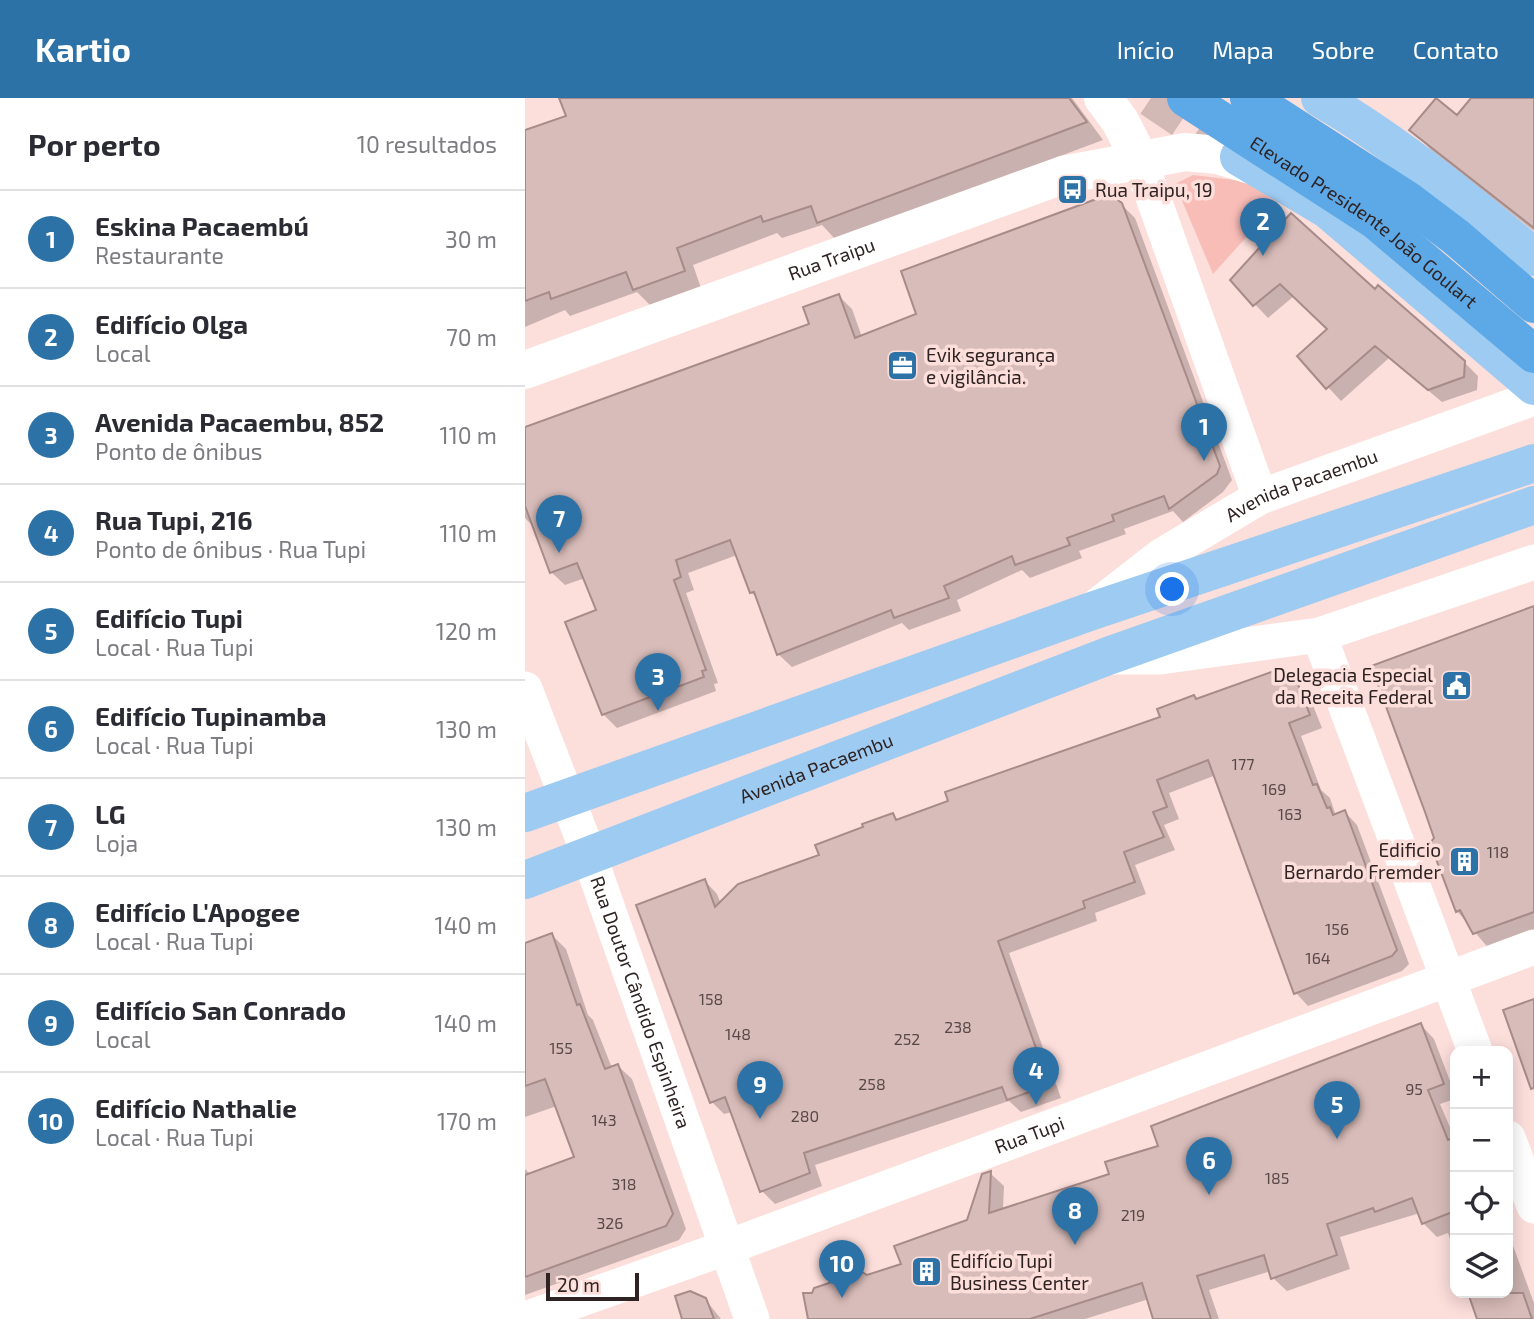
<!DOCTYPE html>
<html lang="pt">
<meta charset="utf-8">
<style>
:root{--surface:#fff;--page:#f2f2f3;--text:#2b2b33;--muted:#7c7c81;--line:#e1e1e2;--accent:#2d72a7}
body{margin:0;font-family:"Exo 2",sans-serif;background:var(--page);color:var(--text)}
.controls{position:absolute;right:21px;bottom:21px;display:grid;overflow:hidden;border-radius:14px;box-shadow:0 4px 18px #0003}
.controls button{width:63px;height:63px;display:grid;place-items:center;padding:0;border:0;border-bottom:2px solid var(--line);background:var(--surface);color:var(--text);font:35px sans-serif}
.scale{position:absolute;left:21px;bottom:18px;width:93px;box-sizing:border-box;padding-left:7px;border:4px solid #2e2322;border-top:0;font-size:19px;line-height:24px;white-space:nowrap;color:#2e2322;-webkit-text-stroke:5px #fcdedb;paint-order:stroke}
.you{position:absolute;left:648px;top:492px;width:24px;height:24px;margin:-18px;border:5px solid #fff;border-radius:50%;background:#1a73e8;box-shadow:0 0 0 10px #1a73e833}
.badge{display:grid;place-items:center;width:46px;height:46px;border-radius:50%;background:var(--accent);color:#fff;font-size:23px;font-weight:700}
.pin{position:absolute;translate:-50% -58px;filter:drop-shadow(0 2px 4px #0008)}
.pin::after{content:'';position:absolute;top:37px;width:24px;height:21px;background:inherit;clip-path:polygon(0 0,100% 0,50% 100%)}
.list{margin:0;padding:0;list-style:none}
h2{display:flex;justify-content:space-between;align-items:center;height:91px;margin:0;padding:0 28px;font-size:30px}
h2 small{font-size:23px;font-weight:400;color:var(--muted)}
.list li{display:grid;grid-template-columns:46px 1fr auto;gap:21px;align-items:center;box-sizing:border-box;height:98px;padding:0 28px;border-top:2px solid var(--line)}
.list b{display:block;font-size:26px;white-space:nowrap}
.list p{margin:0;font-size:23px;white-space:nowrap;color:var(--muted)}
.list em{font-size:23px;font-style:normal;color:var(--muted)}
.icon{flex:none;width:38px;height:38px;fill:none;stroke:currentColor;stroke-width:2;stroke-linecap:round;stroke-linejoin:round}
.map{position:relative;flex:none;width:1009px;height:1221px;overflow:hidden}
header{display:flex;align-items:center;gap:42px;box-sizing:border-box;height:98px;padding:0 35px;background:var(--accent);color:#fff}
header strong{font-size:33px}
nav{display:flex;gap:38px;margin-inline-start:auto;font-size:24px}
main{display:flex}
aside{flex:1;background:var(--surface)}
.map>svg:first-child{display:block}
.green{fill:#f9bdb8}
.shadow{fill:#0003}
.building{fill:#d8bcb9;stroke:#a68b89;stroke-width:2}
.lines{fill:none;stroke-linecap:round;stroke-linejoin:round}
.primary-tunnel{stroke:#d3b9b6;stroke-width:38;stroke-dasharray:38 19;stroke-linecap:butt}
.street{stroke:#fff;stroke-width:35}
.secondary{stroke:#fff;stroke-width:38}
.primary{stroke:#9ecbf1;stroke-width:38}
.highway{stroke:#5da9e7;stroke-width:38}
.labels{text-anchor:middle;stroke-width:7;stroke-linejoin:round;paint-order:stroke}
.number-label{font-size:16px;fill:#584948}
.poi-label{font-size:19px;fill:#2e2322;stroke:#fcdedb;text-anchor:start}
.street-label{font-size:19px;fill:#2e2322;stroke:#fcdedb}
</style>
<header>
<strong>Kartio</strong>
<nav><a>Início</a><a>Mapa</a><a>Sobre</a><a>Contato</a></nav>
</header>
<main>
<aside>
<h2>Por perto<small>10 resultados</small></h2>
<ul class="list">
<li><span class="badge">1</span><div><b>Eskina Pacaembú</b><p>Restaurante</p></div><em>30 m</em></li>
<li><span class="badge">2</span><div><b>Edifício Olga</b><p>Local</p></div><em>70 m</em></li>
<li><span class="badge">3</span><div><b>Avenida Pacaembu, 852</b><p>Ponto de ônibus</p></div><em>110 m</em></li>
<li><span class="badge">4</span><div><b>Rua Tupi, 216</b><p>Ponto de ônibus · Rua Tupi</p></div><em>110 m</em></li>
<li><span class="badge">5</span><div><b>Edifício Tupi</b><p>Local · Rua Tupi</p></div><em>120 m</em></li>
<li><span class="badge">6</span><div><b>Edifício Tupinamba</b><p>Local · Rua Tupi</p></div><em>130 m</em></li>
<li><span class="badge">7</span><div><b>LG</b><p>Loja</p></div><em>130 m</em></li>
<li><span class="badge">8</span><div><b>Edifício L'Apogee</b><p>Local · Rua Tupi</p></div><em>140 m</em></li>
<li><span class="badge">9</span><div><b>Edifício San Conrado</b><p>Local</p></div><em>140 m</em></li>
<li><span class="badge">10</span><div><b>Edifício Nathalie</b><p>Local · Rua Tupi</p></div><em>170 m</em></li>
</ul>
</aside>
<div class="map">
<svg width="1009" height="1221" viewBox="0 0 1009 1221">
<rect width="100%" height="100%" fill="#fcdedb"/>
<path class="green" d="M668,77L718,83L755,102L688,176L650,86Z"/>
<path class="shadow" d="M52,0H547L578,42L311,142L297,127L257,140L252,135L168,167L176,190L127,209L112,194L45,218L40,212L0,229V33L43,19Z
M949,0H1009V133L906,52L887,32L932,19Z
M596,106L610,120L707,382L698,394L658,424L648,413L599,431L601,436L554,453L557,460L505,480L497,472L432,502L436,513L384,532L377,525L267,569L253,556L234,502L226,494L212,457L163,475L169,492L161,495L193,585L189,586L191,593L92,630L78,616L74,513L60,480L40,487L26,474L10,430L0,420V332L287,227L314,198L327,211L337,239L394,217Z
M707,182L850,193L939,264L953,278L952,292L917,304L864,260L816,303L774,258L805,232L769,198L743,220Z
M1009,510V835L965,852L932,813Z
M772,587L785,600L797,630L776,638L796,692L805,700L811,718L820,714L832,727L884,866L877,873L783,908L771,895L691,677L644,695L654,721L639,727L650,752L610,767L621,796L570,815L572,823L484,855L536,1000L496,1014L484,1003L290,1067L297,1088L250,1106L237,1093L207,1014L199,1016L187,1004L180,783L192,796L196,806L296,758L292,748L367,717L374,723L637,620L669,599L673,603Z
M27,837L41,851L63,917L68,922L87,970L93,968L107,981L161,1131L154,1142L0,1197V1071L6,1077L51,1060L32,1008L0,1019V846Z
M896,927L909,941L930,996V1001L915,1006L930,1041V1155L923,1135L912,1139L898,1125L895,1115L815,1139L825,1171L762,1193L748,1180L746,1173L684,1192L694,1221H630L624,1201L560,1221H285L280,1197L378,1167L443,1123L465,1075L479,1088L478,1112L586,1077L635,1049Z
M983,1134L1009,1205V1221H954L945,1195H983Z
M180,1201L196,1221H159Z"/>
<path class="building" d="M34,0H544L562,24L292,125L286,108L238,124L236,118L152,150L160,173L108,192L101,174L26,201L24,194L0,203V32L41,18Z
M911,0L932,17L946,0H1009V130L884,32Z
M585,96L597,105L695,368L692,376L644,411L639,398L587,417L589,423L542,440L545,447L490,467L487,458L419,488L424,500L369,520L366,512L252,557L229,494L225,495L205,442L151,462L156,479L149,482L181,572L177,573L179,579L77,617L40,524L71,512L52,465L25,475L0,408V329L284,226L278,209L314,196L330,240L391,216L376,173Z
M766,115L850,191L853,187L940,263L939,279L903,292L850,248L801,291L772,258L802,231L755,186L728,208L705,182Z
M1009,508V814L948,836L935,812L931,814L905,745L909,740L900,714L846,568Z
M752,572L773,586L785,617L764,625L788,687L792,686L802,710L805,709L808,717L820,712L872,852L867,858L769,896L683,662L632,682L642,709L628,714L639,739L599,754L610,784L558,803L560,810L473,843L524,987L482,1002L477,989L279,1055L285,1075L235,1094L200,999L185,1005L111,807L180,781L190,809L213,786L294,757L290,747L338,729L337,726L368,715L371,722L423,703L420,694L635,619L632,611L669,597L671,601Z
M27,835L52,907L55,906L80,971L93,966L148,1116L141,1128L0,1179V1077L49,1059L20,981L0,988V845Z
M1009,901V990L1006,991L978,912Z
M896,925L919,986L903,992L923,1042L930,1039V1113L897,1126L887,1100L850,1114L848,1110L802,1126L812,1157L746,1181L739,1157L672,1178L686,1221H628L617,1185L505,1221H283L278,1195H287L289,1190L304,1185L319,1171H332L342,1177L376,1166L369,1148L442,1122L457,1076L466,1073L464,1115L584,1076L580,1064L633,1048L626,1028Z
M165,1193L181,1200L189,1221H157L150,1198Z
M943,1195H998L1007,1221H952Z"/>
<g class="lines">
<path class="primary-tunnel" d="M626,0L714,59"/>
<g class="street">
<path d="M614,60L735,399"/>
<path id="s1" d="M573,507L636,458L735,399L1009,300"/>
<path d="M794,537L950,953"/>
<path d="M590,559H635L794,537L1009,464"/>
<path id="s2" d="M0,591L64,757L227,1221"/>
<path d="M983,1040L1009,1108"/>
<path id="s3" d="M0,1221L203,1149L1009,849"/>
</g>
<g class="secondary">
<path d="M578,0L595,23L614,60"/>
<path id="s4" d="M0,272L538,77L660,54L693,57L729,68"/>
</g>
<g class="primary">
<path d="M795,0C873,46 940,101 1009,159"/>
<path d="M714,59L803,112L1009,288"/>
<path d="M0,715L564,514L1009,365"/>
<path id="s5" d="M0,782L583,558L1009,407"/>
</g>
<g class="highway">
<path id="s6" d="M661,0L850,122L1009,256"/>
<path d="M724,0L882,102L931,139L1009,206"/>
</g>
</g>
<defs>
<symbol id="bus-square" viewBox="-11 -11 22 22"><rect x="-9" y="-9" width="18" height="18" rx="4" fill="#2d72a7" stroke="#fcdedb"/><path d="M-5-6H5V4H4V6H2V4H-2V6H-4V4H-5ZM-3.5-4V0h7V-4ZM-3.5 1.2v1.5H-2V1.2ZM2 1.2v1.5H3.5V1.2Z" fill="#fff"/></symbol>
<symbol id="office-square" viewBox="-11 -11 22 22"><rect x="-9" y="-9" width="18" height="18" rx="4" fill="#2d72a7" stroke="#fcdedb"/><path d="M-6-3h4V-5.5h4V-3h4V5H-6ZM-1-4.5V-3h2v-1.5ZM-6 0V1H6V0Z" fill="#fff"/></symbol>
<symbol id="civic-square" viewBox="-11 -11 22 22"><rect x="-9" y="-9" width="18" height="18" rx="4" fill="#2d72a7" stroke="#fcdedb"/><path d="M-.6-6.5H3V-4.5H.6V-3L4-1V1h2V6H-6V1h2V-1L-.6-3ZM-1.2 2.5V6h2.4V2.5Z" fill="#fff"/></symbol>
<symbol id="building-square" viewBox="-11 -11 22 22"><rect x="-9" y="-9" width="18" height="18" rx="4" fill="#2d72a7" stroke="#fcdedb"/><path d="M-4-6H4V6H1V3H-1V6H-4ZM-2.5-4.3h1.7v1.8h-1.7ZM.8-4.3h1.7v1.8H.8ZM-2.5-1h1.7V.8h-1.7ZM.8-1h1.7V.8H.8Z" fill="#fff"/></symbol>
</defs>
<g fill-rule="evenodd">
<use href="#bus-square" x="530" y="74" width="35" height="35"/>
<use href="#office-square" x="360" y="250" width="35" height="35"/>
<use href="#civic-square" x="914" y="570" width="35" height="35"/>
<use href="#building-square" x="922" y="746" width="35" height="35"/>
<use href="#building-square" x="384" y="1156" width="35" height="35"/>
</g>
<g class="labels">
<g class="number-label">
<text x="718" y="672">177</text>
<text x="749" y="697">169</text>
<text x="765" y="722">163</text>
<text x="973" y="760">118</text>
<text x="812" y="837">156</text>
<text x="793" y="866">164</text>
<text x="186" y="907">158</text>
<text x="433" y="935">238</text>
<text x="213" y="942">148</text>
<text x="382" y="947">252</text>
<text x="36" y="956">155</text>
<text x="347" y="992">258</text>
<text x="889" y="997">95</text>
<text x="280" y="1024">280</text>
<text x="79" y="1028">143</text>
<text x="752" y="1086">185</text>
<text x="99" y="1092">318</text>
<text x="608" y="1123">219</text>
<text x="85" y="1131">326</text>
</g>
<g class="poi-label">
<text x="570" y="99">Rua Traipu, 19</text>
<text x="401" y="264">Evik segurança<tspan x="401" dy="22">e vigilância.</tspan></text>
<text x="908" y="584" text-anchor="end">Delegacia Especial<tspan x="908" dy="22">da Receita Federal</tspan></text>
<text x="916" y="759" text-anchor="end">Edificio<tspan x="916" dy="22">Bernardo Fremder</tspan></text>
<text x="425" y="1170">Edifício Tupi<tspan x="425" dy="22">Business Center</tspan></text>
</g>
<g class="street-label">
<text dy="7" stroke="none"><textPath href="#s6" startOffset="217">Elevado Presidente João Goulart</textPath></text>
<text dy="7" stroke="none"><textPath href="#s4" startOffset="326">Rua Traipu</textPath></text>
<text dy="7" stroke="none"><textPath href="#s1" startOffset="238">Avenida Pacaembu</textPath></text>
<text dy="7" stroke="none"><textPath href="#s5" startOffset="312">Avenida Pacaembu</textPath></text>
<text dy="7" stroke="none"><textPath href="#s2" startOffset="334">Rua Doutor Cândido Espinheira</textPath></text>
<text dy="7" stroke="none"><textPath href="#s3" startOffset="537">Rua Tupi</textPath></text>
</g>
</g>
</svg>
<div class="controls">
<button>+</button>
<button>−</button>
<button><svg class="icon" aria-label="locate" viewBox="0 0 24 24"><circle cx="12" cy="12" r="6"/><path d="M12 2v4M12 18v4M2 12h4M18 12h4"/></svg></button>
<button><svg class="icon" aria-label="layers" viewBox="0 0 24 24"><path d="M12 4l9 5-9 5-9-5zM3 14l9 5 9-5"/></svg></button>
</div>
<div class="scale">20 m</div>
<div class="you"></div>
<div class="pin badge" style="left:679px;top:363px">1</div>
<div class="pin badge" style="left:738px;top:158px">2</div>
<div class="pin badge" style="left:133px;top:613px">3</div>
<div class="pin badge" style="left:511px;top:1007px">4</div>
<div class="pin badge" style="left:812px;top:1041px">5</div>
<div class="pin badge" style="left:684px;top:1097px">6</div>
<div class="pin badge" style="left:34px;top:455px">7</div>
<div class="pin badge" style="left:550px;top:1147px">8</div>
<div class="pin badge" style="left:235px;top:1021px">9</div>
<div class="pin badge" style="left:317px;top:1200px">10</div>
</div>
</main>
